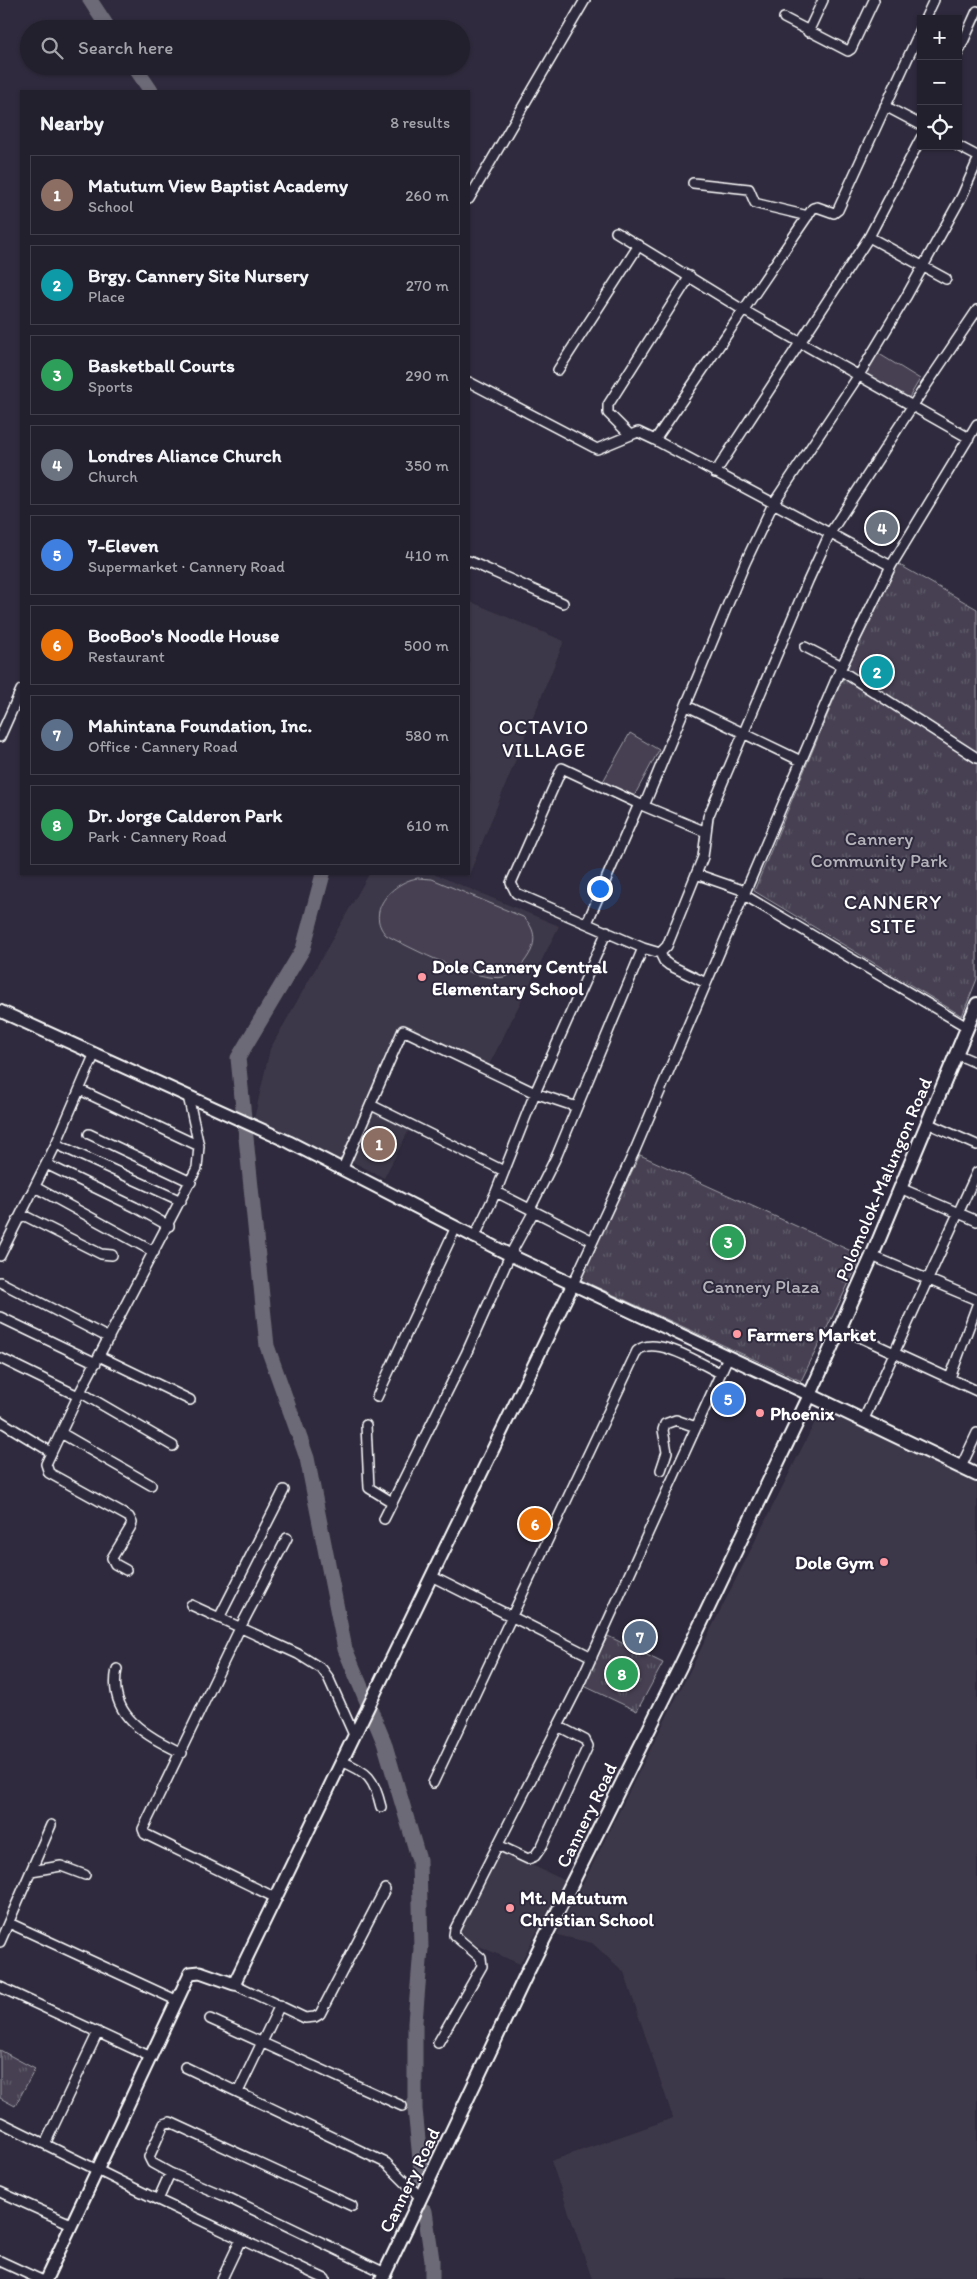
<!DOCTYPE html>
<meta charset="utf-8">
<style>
:root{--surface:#23202e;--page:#2b2836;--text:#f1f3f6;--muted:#a3a3aa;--line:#403e4a;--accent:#ff9aa2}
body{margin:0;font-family:Itim,sans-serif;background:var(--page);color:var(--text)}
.controls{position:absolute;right:15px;top:15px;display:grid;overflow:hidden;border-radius:0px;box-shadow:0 1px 4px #0004}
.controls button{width:45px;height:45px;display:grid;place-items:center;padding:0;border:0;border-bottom:1px solid var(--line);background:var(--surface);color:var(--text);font:25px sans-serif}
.you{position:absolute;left:599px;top:888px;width:18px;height:18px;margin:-12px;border:4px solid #fff;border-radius:50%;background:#1a73e8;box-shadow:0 0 0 8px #1a73e833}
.badge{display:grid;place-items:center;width:32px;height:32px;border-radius:50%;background:var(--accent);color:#fff;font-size:16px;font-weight:700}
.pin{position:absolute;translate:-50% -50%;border:2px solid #fff;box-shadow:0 1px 5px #0006}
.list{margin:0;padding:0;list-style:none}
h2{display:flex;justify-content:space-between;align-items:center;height:65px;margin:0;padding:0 20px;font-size:21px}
h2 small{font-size:16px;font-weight:400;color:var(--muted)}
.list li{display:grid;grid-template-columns:32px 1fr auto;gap:15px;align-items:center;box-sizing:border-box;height:80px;margin:0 10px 10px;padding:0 10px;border:1px solid var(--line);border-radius:0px}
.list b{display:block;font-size:19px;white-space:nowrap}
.list p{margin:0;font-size:16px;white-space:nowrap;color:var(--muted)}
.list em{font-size:16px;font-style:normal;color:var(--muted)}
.icon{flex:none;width:28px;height:28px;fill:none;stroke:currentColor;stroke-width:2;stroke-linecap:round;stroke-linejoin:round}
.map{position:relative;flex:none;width:977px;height:2279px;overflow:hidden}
.search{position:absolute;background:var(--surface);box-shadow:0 1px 4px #0004;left:20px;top:20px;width:450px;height:55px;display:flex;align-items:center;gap:12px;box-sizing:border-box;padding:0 18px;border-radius:28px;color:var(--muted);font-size:19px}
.panel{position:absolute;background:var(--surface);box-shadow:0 1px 4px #0004;left:20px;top:90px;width:450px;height:785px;border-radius:0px}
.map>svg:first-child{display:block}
.built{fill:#3c3749}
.grass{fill:#464152;stroke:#a2a0a8}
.park{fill:url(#park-tufts);stroke:#a2a0a8}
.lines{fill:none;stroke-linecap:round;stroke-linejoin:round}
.river{stroke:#6d6a77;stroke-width:15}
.minor-casing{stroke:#fff;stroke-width:12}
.tertiary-casing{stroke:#fff;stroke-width:15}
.secondary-casing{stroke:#fff;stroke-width:16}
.minor{stroke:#2f2a3d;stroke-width:9}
.tertiary{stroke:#2f2a3d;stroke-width:11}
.secondary{stroke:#2f2a3d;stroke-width:12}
.poi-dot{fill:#ff9aa2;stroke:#2f2a3d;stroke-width:2}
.labels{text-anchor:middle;stroke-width:4;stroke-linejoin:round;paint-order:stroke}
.park-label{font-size:19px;fill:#b5b3ba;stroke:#2f2a3d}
.poi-label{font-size:19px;font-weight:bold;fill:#fff;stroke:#2f2a3d;text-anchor:start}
.street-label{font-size:19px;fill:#fff;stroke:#2f2a3d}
.neighbourhood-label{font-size:20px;letter-spacing:1px;fill:#fff;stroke:#2f2a3d}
.quarter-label{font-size:21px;letter-spacing:1px;fill:#fff;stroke:#2f2a3d}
</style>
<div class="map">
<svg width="977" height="2279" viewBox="0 0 977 2279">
<defs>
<pattern id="park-tufts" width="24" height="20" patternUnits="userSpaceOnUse" patternTransform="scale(1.25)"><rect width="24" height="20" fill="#464152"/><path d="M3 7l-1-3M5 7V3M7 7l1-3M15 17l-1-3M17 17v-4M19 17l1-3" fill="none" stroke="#625e6c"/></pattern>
</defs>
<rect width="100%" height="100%" fill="#2f2a3d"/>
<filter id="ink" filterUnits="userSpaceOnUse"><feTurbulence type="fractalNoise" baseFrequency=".02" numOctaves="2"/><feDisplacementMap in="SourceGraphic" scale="10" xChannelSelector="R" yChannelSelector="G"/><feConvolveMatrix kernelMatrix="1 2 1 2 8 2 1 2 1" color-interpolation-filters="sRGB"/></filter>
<g filter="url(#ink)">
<path class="built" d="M469,601L564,641L469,875L464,874H469Z
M369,874H434L559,926L484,1075L403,1029L340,1162L254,1119L270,1049Z
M372,1109L410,1128L384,1178L349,1160Z
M822,1408L977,1482V2279H592L551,2161L673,2118L624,1972L592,1943L557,1935Z
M499,1850L564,1880L520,1964L456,1936Z"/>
<path class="grass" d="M876,352L920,379L907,401L862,373Z
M630,733L659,750L632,800L601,785Z
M418,878L432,879L523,917C533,926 537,937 531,951C526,961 516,974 504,977C479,983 410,948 386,935C364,911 394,881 418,878Z"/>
<path class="park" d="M898,564L977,609V979L962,1016L754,891L847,668Z
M640,1155L862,1256L801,1381L579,1279Z
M608,1636L663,1663L637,1711L582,1685Z
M0,2050L35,2069L15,2106L0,2098Z"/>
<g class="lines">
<path class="river" d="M90,0L109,29
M134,66L151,91
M323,874L303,949L238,1058L267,1346L307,1458L345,1649L384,1742L419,1860L421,1949L415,2022V2109L422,2179
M425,2211L432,2260V2279"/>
<defs>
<path id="minor" d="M784,18L848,51L851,49L874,0
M925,19L934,0
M808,32L823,0
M958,53L977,11
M885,106L921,125
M958,146L977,156
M693,183L749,189L755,203L758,204L808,216
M469,199L585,0
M616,232L743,310L969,438
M869,237L946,279
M558,370L639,245
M469,382L597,449L638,432L655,440
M630,435L608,413V405L690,276
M715,473L869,237L921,138
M469,561L563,603
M891,566L655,440L813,208L817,207L834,213L838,210L921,29
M805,647L842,666
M840,670L977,758
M687,706L801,761
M0,737L21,690
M644,806L745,563L773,504L859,375L906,297L962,196L977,162
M696,874L745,891
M744,895L967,1027
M587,923L639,804
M660,953L667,946L703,857L708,817L808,581L830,533L913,405L977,310
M660,953L643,948L516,893L511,883L562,768L639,804L706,832
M660,953L664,961L669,965L706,983
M956,1054L977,1063
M80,1090L199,1146
M371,1105L504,1171
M927,1123L977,1145
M89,1134L191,1182
M56,1144L181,1201
M46,1164L135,1207L169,1226
M343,1168L403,1030L535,1093L577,1107
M35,1187L154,1252
M900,1188L977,1221
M496,1192L593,1241
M530,1209L557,1155L643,948
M21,1214L101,1254L112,1255
M474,1238L496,1192L535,1093L607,931
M0,1256L56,1144L95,1053
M872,1256L977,1300
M0,1282L109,1338
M573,1284L635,1150L840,670L891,566L977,424
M0,1317L96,1363
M840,1328L977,1391
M99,1356L190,1400
M0,1358L78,1396
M950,1378L977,1305
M80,1392L173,1446
M377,1397L455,1229
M864,1419L977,1172
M0,1421L51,1452
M366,1425L369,1488L392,1502
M61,1433L151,1485
M961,1467L977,1433
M661,1470L667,1452L663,1430L665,1424L676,1420L696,1427
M384,1519L466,1354L510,1255L534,1211
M126,1570L115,1564L112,1558L130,1528L132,1523L129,1517L49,1473L46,1464L78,1396L197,1168L199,1146L188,1096
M433,1577L592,1657
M191,1605L298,1654L322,1669L328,1677L354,1735
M219,1618L284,1490
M117,1669C107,1716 147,1736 182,1753
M341,1761C368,1772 374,1778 381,1807
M433,1783L637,1351C655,1334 701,1364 720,1373
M498,1845L528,1859L535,1856L542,1846L588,1746L585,1740L558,1726
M31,1871L61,1866L85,1875
M276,1898L145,1834L143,1829L240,1628L287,1538
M9,1923L176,2000
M0,1942L51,1825
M234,1984L305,2018L315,2017L320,2014L385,1889
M0,1987L151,2057
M210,2019L402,2106
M438,2043L482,1966L481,1958L454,1935L455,1929L578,1687L728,1357
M185,2067L386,2163L420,2197
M238,2092L280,2005
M0,2122L158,2200L325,2279
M45,2144L98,2032
M170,2173L227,2197L385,2273
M0,2192L71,2224
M158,2200L170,2173L152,2163L149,2157L164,2124L170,2122L352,2206
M0,2261L39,2279
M222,2279L241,2239"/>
<path id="tertiary" d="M0,1011L289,1142L510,1255L810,1395
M46,2279L190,1973L200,1972L234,1984L573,1284"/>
<path id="secondary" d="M810,1395L977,1475
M382,2279L526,1975L680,1667L810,1395L872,1256L977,1004"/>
</defs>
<use href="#minor" class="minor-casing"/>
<use href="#tertiary" class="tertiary-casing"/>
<use href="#secondary" class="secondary-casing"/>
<use href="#minor" class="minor"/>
<use href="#tertiary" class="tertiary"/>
<use href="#secondary" class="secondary"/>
</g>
</g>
<g class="poi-dot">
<circle cx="422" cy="977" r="5"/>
<circle cx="737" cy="1334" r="5"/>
<circle cx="760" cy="1413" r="5"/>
<circle cx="884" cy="1562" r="5"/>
<circle cx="510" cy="1908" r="5"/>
</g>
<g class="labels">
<g class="park-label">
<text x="879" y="845">Cannery<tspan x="879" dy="22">Community Park</tspan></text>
<text x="761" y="1293">Cannery Plaza</text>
</g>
<g class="poi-label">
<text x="432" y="973">Dole Cannery Central<tspan x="432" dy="22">Elementary School</tspan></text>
<text x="747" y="1341">Farmers Market</text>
<text x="770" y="1420">Phoenix</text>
<text x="874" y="1569" text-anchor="end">Dole Gym</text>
<text x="520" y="1904">Mt. Matutum<tspan x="520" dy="22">Christian School</tspan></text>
</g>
<g class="street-label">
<text transform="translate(883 1179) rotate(-67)" y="7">Polomolok-Malungon Road</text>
<text transform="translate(586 1815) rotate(-64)" y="7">Cannery Road</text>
<text transform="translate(409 2180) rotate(-64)" y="7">Cannery Road</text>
</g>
<g class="neighbourhood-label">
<text x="544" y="734">OCTAVIO<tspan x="544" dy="23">VILLAGE</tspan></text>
</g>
<g class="quarter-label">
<text x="893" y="909">CANNERY<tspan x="893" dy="24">SITE</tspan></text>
</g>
</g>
</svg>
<div class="controls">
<button>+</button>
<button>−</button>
<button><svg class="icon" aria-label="locate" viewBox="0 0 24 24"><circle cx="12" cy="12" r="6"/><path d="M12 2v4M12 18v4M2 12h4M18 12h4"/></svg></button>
</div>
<div class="you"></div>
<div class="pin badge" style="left:379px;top:1144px;background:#8d6e63">1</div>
<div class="pin badge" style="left:877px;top:672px;background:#0f9aa8">2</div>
<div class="pin badge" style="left:728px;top:1242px;background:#2e9e5b">3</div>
<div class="pin badge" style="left:882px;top:528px;background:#6b7280">4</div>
<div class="pin badge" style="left:728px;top:1399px;background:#3f7fe0">5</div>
<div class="pin badge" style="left:535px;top:1524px;background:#e8710a">6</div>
<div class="pin badge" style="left:640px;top:1637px;background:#5c6f8a">7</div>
<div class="pin badge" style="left:622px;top:1674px;background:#2e9e5b">8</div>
<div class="search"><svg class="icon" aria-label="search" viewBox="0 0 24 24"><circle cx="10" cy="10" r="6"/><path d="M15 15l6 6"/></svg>Search here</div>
<section class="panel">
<h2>Nearby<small>8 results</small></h2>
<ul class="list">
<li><span class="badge" style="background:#8d6e63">1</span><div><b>Matutum View Baptist Academy</b><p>School</p></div><em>260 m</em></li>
<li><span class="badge" style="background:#0f9aa8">2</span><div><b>Brgy. Cannery Site Nursery</b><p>Place</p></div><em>270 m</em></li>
<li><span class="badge" style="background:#2e9e5b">3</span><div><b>Basketball Courts</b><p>Sports</p></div><em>290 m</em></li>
<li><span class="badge" style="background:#6b7280">4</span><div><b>Londres Aliance Church</b><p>Church</p></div><em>350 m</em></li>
<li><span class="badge" style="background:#3f7fe0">5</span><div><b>7-Eleven</b><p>Supermarket · Cannery Road</p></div><em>410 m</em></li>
<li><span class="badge" style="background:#e8710a">6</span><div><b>BooBoo's Noodle House</b><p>Restaurant</p></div><em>500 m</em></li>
<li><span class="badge" style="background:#5c6f8a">7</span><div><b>Mahintana Foundation, Inc.</b><p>Office · Cannery Road</p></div><em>580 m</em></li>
<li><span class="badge" style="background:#2e9e5b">8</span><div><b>Dr. Jorge Calderon Park</b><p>Park · Cannery Road</p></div><em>610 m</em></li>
</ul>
</section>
</div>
